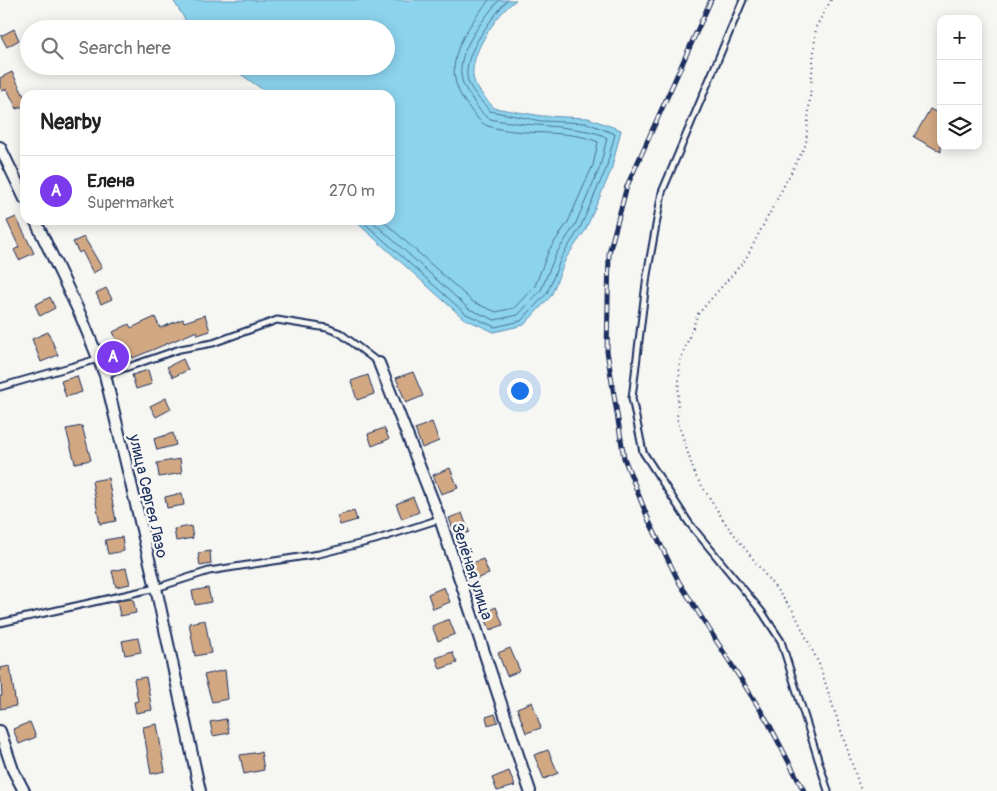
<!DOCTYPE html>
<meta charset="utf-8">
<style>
:root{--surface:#fff;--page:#f6f6f6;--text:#222;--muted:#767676;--line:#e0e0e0;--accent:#7c3aed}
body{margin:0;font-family:Pangolin,sans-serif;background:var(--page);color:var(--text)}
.controls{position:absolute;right:15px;top:15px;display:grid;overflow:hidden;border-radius:10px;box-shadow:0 2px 12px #0003}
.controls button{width:45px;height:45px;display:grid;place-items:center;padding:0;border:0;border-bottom:1px solid var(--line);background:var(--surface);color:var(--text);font:25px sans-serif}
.you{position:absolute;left:519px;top:390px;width:18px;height:18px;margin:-12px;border:4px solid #fff;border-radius:50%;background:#1a73e8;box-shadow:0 0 0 8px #1a73e833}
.badge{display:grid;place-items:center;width:32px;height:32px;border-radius:50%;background:var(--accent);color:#fff;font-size:16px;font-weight:700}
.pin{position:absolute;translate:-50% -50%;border:2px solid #fff;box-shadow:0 1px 5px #0006}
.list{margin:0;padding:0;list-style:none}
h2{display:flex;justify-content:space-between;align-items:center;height:65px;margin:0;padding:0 20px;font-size:21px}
h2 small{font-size:16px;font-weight:400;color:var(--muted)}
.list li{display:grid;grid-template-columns:32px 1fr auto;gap:15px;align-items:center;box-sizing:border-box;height:70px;padding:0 20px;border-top:1px solid var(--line)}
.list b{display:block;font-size:19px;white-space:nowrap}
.list p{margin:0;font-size:16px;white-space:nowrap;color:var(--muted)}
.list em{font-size:16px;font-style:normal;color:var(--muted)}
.icon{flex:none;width:28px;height:28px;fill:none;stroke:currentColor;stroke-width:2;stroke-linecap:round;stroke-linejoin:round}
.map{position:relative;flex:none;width:997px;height:791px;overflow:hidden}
.search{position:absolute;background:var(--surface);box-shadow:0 2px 12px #0003;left:20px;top:20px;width:375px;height:55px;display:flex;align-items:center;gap:12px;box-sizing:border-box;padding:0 18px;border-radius:28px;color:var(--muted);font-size:19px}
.panel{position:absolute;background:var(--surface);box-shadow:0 2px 12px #0003;left:20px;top:90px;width:375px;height:135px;border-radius:15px}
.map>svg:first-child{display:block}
.water{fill:#8cd3ed;stroke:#5f91b4}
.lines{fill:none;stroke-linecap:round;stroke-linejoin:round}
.shore{stroke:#487197;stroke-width:1}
.building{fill:#d2a883;stroke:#1b2f5e}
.service-casing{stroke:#1b2f5e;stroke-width:9}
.minor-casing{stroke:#1b2f5e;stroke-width:14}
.path{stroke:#1b2f5e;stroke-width:2;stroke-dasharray:1 4;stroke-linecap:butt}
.service{stroke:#f6f6f2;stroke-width:5}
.minor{stroke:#f6f6f2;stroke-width:10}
.rail-casing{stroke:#1b2f5e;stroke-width:5}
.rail{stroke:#f6f6f2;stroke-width:3;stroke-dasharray:9;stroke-linecap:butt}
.labels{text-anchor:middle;stroke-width:5;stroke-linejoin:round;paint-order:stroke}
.street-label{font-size:16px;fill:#1b2f5e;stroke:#f6f6f2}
</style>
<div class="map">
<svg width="997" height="791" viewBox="0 0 997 791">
<rect width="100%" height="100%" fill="#f6f6f2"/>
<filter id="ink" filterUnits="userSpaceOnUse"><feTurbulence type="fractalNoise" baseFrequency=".02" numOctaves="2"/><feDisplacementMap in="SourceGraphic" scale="10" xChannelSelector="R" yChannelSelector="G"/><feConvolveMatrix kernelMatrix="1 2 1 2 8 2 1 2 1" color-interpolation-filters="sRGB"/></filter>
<g filter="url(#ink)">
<path class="water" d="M173,0H516C497,13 464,60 475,83C479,92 488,101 494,108L542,116L588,118L621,130L611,171L585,231L566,258L551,296L524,325L494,332L463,318L354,220H390V95H265L262,89L229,66H386V29H191Z"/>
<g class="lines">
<path class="shore" d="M361,220L466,314L495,327L521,321L547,293L562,256L580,228L606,169L615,134L587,123L541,121L490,111C483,103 475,95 470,86C456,60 492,19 507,0
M371,220L469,309L495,320L518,315L541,290L556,254L575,225L600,167L607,138C594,127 532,126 510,122C504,121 494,121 488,118C480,113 474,101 469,94C445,63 480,24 499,0
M382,220L473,302L496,312L514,308L535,286L549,250L568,222L593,165L598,142C567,128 522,137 488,126C479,123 473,112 467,105C438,66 464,32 489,0"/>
</g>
<path class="building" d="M14,29L19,40L7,47L1,36Z
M12,72L25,98V105L17,109L7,89L2,91L0,87V78Z
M930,109L941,115V152L914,137Z
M16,217L34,253L19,260L14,250L19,247L7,221Z
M84,237L102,268L93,273L82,251L79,253L73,242Z
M106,288L112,299L101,304L96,293Z
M50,297L55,308L40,316L35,305Z
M205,315L210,331L198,335L197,331L133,358L132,356L111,364L107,351L120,346L113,332L129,324L131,328L155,317L160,328L183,319L184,322Z
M48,332L58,355L41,362L32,339Z
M183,359L188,370L173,377L167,367Z
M148,370L152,384L136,389L132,375Z
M413,372L423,396L406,403L396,378Z
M368,375L374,394L357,400L351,381Z
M77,376L82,392L66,397L61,381Z
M166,398L171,409L156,417L150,406Z
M432,422L439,441L422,448L415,429Z
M82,426L91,460L75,463L66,429Z
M384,428L389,439L372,446L368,434Z
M173,433L176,445L157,450L154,439Z
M180,459L182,473L159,477L157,463Z
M450,468L458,488L441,494L433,475Z
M108,478L116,521L100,524L92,481Z
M182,493L184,505L167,508L165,497Z
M413,497L419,512L402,519L396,504Z
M354,511L357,520L340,525L337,516Z
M462,513L469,532L456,537L449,518Z
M191,526L193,538L176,541L174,529Z
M122,537L124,551L108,554L105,540Z
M210,551L211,564L200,566L198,553Z
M483,559L489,574L473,580L467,565Z
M126,568L130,584L116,587L112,571Z
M444,587L450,602L433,609L428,594Z
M208,588L211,602L195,605L192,591Z
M133,599L136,613L120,616L117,601Z
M496,607L503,625L490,630L483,613Z
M449,619L455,634L438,641L432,626Z
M205,620L211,653L195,656L189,623Z
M138,638L141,652L125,655L122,641Z
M510,648L520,671L507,676L498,653Z
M452,652L457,663L440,669L436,658Z
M10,666L16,706L0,709V696H2L0,668Z
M225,670L228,699L212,702L204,675Z
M146,677L152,710L136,713L134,702L138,701L134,679Z
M532,702L541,728L526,733L517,708Z
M495,714L498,722L488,725L486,717Z
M226,719L229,733L213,736L210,722Z
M30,722L36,737L19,744L13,729Z
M157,724L165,771L151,774L143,727Z
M548,750L558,773L544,779L534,755Z
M261,752L264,770L244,774L240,755Z
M509,771L515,786L497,791L492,778Z"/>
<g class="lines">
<defs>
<path id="service" d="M743,0L662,192L647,275L632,398L643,452L689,523L762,612L781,641L828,791
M105,375L180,349L213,343L277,320L327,328L340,333L379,363
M0,387L98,359
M0,623L156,588L209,571L319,554L375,540L440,519"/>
<path id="minor" d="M0,147L25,199
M35,220L80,314L105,375L156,588L200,791
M379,363L440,519L530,791
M0,731L13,770L24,791"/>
</defs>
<use href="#service" class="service-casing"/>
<use href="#minor" class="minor-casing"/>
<path class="path" d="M831,0L816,27L806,144L745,260L698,314L680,361L677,419L695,475L726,524L794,612L819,664L861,791"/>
<use href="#service" class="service"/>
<use href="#minor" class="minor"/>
<defs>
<path id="rail" d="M711,0L627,186L609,253L607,351L624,458L649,521L679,582L768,722L804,791"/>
</defs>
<use href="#rail" class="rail-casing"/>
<use href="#rail" class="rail"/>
</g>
</g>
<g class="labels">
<g class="street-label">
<text transform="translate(149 496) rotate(77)" y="6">улица Сергея Лазо</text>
<text transform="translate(473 571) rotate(72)" y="6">Зелёная улица</text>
</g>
</g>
</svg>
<div class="controls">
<button>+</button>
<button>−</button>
<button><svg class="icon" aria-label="layers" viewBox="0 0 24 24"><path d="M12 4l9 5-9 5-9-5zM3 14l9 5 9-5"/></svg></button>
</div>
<div class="you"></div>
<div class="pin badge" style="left:113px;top:357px">A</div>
<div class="search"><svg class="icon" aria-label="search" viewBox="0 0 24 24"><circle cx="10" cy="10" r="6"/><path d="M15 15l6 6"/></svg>Search here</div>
<section class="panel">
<h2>Nearby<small></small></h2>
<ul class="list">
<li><span class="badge">A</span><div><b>Елена</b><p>Supermarket</p></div><em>270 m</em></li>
</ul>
</section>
</div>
